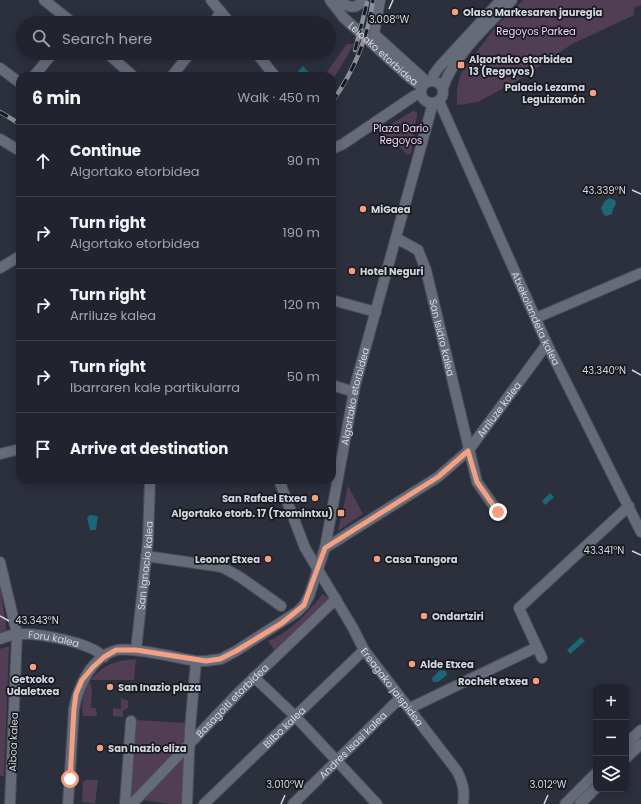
<!DOCTYPE html>
<meta charset="utf-8">
<style>
:root{--surface:#21242e;--page:#2d303a;--text:#f1f3f6;--muted:#a2a4aa;--line:#3e414a}
body{margin:0;font-family:Poppins,sans-serif;background:var(--page);color:var(--text)}
.controls{position:absolute;right:12px;bottom:12px;display:grid;overflow:hidden;border-radius:8px;box-shadow:0 2px 10px #0003}
.controls button{width:36px;height:36px;display:grid;place-items:center;padding:0;border:0;border-bottom:1px solid var(--line);background:var(--surface);color:var(--text);font:20px sans-serif}
.stop{position:absolute;width:12px;height:12px;margin:-9px;border:3px solid #f2a081;border-radius:50%;background:#fff}
.stop.end{background:#f2a081;border-color:#fff;box-shadow:0 1px 4px #0008}
.list{margin:0;padding:0;list-style:none}
h2{display:flex;justify-content:space-between;align-items:center;height:52px;margin:0;padding:0 16px;font-size:17px}
h2 small{font-size:13px;font-weight:400;color:var(--muted)}
.list li{display:grid;grid-template-columns:26px 1fr auto;gap:12px;align-items:center;box-sizing:border-box;height:72px;padding:0 16px;border-top:1px solid var(--line)}
.list b{display:block;font-size:15px;white-space:nowrap}
.list p{margin:0;font-size:13px;white-space:nowrap;color:var(--muted)}
.list em{font-size:13px;font-style:normal;color:var(--muted)}
.icon{flex:none;width:22px;height:22px;fill:none;stroke:currentColor;stroke-width:2;stroke-linecap:round;stroke-linejoin:round}
.map{position:relative;flex:none;width:641px;height:804px;overflow:hidden}
.search{position:absolute;background:var(--surface);box-shadow:0 2px 10px #0003;left:16px;top:16px;width:320px;height:44px;display:flex;align-items:center;gap:10px;box-sizing:border-box;padding:0 14px;border-radius:22px;color:var(--muted);font-size:15px}
.panel{position:absolute;background:var(--surface);box-shadow:0 2px 10px #0003;left:16px;top:72px;width:320px;height:412px;border-radius:12px}
.map>svg:first-child{display:block}
.green{fill:#513e55}
.water{fill:#1c6777}
.lines{fill:none;stroke-linecap:round;stroke-linejoin:round}
.street-casing{stroke:#494d58;stroke-width:12}
.secondary-casing{stroke:#494d58;stroke-width:12}
.street{stroke:#656b79;stroke-width:10}
.secondary{stroke:#656b79;stroke-width:10}
.rail-casing{stroke:#8c909a;stroke-width:4.5}
.rail{stroke:#16191e;stroke-width:3;stroke-dasharray:9;stroke-linecap:butt}
.route{stroke:#f2a081;stroke-width:5}
.ticks{fill:none;stroke:#d2d5dd;stroke-width:1.5}
.poi-dot{fill:#f2a081;stroke:#16191e;stroke-width:1.5}
.labels{text-anchor:middle;stroke-width:3.5;stroke-linejoin:round;paint-order:stroke}
.poi-label{font-size:10px;font-weight:bold;fill:#d2d5dd;stroke:#16191e;text-anchor:start}
.park-label{font-size:10px;fill:#f4d3f9;stroke:#16191e}
.street-label{font-size:10px;fill:#d2d5dd;stroke:#16191e}
.ticks-label{font-size:10px;text-anchor:middle;fill:#d2d5dd;stroke:#16191e;stroke-width:3.5;stroke-linejoin:round;paint-order:stroke}
</style>
<div class="map">
<svg width="641" height="804" viewBox="0 0 641 804">
<rect width="100%" height="100%" fill="#2c303d"/>
<path class="green" d="M523,0H641V5L634,8V15L572,44L522,78L478,102L457,105V89L461,73L496,26Z
M347,44H354L332,81V76H324Z
M413,111L417,112V115L411,153L407,155L402,149L381,133L383,129Z
M348,486L363,514L338,531Z
M0,586L7,633L0,635Z
M323,594L329,599L334,610H319L276,652L268,641C293,630 305,615 323,594Z
M9,646L4,776H0V649Z
M136,659L134,680H91C105,663 115,661 136,659Z
M90,681L92,690L91,708H96L97,716H83C81,702 83,693 90,681Z
M130,682L129,693L122,692V686Z
M121,698L128,701V708L123,711V717L113,716V708L121,709Z
M136,720L187,723L183,804H169L130,798Z
M86,780H98L95,804L82,802L83,782Z"/>
<path class="water" d="M303,66L310,74L308,76H303L298,71Z
M609,198L615,200L616,204L613,209L612,214L607,216L604,215L601,208L605,201Z
M550,493L554,497L545,505L542,501Z
M90,515L98,516L96,530H90L87,518Z
M581,637L585,641L570,654L567,650Z
M440,670L446,671L447,675L438,682H433L432,678Z"/>
<g class="lines">
<defs>
<g id="street">
<path d="M44,0L73,23"/>
<path d="M211,0L230,23"/>
<path id="s1" d="M330,0L344,18L410,78L422,87"/>
<path d="M340,0C346,7 357,11 362,0"/>
<path d="M380,0L374,34L427,82"/>
<path d="M213,23L221,12"/>
<path d="M107,53L133,76"/>
<path d="M256,53L275,76"/>
<path d="M0,68L20,83"/>
<path d="M34,76L53,53"/>
<path d="M172,76L190,53"/>
<path id="s2" d="M439,101L547,344L641,532"/>
<path d="M0,139L20,151"/>
<path d="M332,149L343,144L414,96L421,93"/>
<path id="s3" d="M396,238L418,250L426,270L477,482L498,512"/>
<path d="M0,268L20,256"/>
<path d="M332,300L376,312"/>
<path d="M536,318L641,273"/>
<path d="M332,385L354,392"/>
<path d="M0,454L20,449"/>
<path id="s4" d="M279,480L305,548L353,628L364,650L457,771C463,783 465,791 463,804"/>
<path id="s5" d="M325,548L438,477L468,451L547,344"/>
<path d="M146,556L222,567L240,577L281,606"/>
<path d="M0,562L17,634L10,804"/>
<path id="s6" d="M0,639C6,637 12,634 18,634C39,633 90,642 104,657"/>
<path id="s7" d="M136,650L148,541L150,480"/>
<path d="M542,658L519,608L629,506"/>
<path d="M254,677L295,716L377,804"/>
<path d="M410,708L537,647"/>
<path d="M626,744L641,730"/>
<path d="M626,758L641,744"/>
<path d="M125,804L131,721"/>
<path id="s8" d="M132,804L240,691L336,599"/>
<path d="M187,804L190,729L196,661"/>
<path id="s9" d="M204,804L364,650"/>
<path id="s10" d="M293,804L396,702"/>
<path d="M565,804L596,773"/>
<path d="M580,804L596,788"/>
</g>
<g id="secondary">
<circle cx="432" cy="92" r="11"/>
<path d="M432,81L434,74L440,66L501,0"/>
<path d="M443,88C452,57 490,23 512,0"/>
<path id="s11" d="M68,804L74,709C78,686 92,656 117,650C133,647 178,658 196,661H206L221,659L236,651L297,612L304,605L309,596L325,548L355,386L433,103"/>
</g>
</defs>
<use href="#street" class="street-casing"/>
<use href="#secondary" class="secondary-casing"/>
<use href="#street" class="street"/>
<use href="#secondary" class="secondary"/>
<defs>
<path id="rail" d="M355,50L367,3
M332,102C354,71 368,38 373,0
M0,112L20,124"/>
</defs>
<use href="#rail" class="rail-casing"/>
<use href="#rail" class="rail"/>
</g>
<g class="lines">
<path class="route" d="M70,779L74,709L76,694L82,680L93,667L104,657L116,650H136L206,661L220,659L236,651L282,623L304,605L325,548L438,477L468,451L477,482L498,512"/>
</g>
<path class="ticks" d="M389,9L393,0M632,190L641,194M632,370L641,375M632,551L641,555M0,616L9,621M281,804L285,795M544,804L548,795"/>
<g class="poi-dot">
<circle cx="455" cy="12" r="4"/>
<rect x="457" y="61" width="8" height="8" rx="2"/>
<circle cx="593" cy="93" r="4"/>
<circle cx="363" cy="209" r="4"/>
<circle cx="352" cy="271" r="4"/>
<circle cx="315" cy="498" r="4"/>
<rect x="337" y="509" width="8" height="8" rx="2"/>
<circle cx="268" cy="559" r="4"/>
<circle cx="377" cy="559" r="4"/>
<circle cx="424" cy="616" r="4"/>
<circle cx="412" cy="664" r="4"/>
<circle cx="33" cy="667" r="4"/>
<circle cx="536" cy="681" r="4"/>
<circle cx="110" cy="687" r="4"/>
<circle cx="100" cy="748" r="4"/>
</g>
<g class="labels">
<g class="poi-label">
<text x="463" y="16">Olaso Markesaren jauregia</text>
<text x="469" y="63">Algortako etorbidea<tspan x="469" dy="12">13 (Regoyos)</tspan></text>
<text x="585" y="91" text-anchor="end">Palacio Lezama<tspan x="585" dy="12">Leguizamón</tspan></text>
<text x="371" y="213">MiGaea</text>
<text x="360" y="275">Hotel Neguri</text>
<text x="307" y="502" text-anchor="end">San Rafael Etxea</text>
<text x="333" y="517" text-anchor="end">Algortako etorb. 17 (Txomintxu)</text>
<text x="260" y="563" text-anchor="end">Leonor Etxea</text>
<text x="385" y="563">Casa Tangora</text>
<text x="432" y="620">Ondartziri</text>
<text x="420" y="668">Alde Etxea</text>
<text x="33" y="683" text-anchor="middle">Getxoko<tspan x="33" dy="12">Udaletxea</tspan></text>
<text x="528" y="685" text-anchor="end">Rochelt etxea</text>
<text x="118" y="691">San Inazio plaza</text>
<text x="108" y="752">San Inazio eliza</text>
</g>
<g class="park-label">
<text x="536" y="35">Regoyos Parkea</text>
<text x="401" y="132">Plaza Darío<tspan x="401" dy="12">Regoyos</tspan></text>
</g>
<g class="street-label">
<text dy="4" stroke="none"><textPath href="#s1" startOffset="76">Leioako etorbidea</textPath></text>
<text dy="4" stroke="none"><textPath href="#s2" startOffset="238">Atxekolandeta kalea</textPath></text>
<text dy="4" stroke="none"><textPath href="#s3" startOffset="116">San Isidro kalea</textPath></text>
<text dy="4" stroke="none"><textPath href="#s11" startOffset="592">Algortako etorbidea</textPath></text>
<text dy="4" stroke="none"><textPath href="#s5" startOffset="225">Arriluze kalea</textPath></text>
<text dy="4" stroke="none"><textPath href="#s7" startOffset="85">San Ignacio kalea</textPath></text>
<text dy="4" stroke="none"><textPath href="#s6" startOffset="55">Foru kalea</textPath></text>
<text dy="4" stroke="none"><textPath href="#s4" startOffset="237">Ereagako jaispidea</textPath></text>
<text dy="4" stroke="none"><textPath href="#s8" startOffset="144">Basagoiti etorbidea</textPath></text>
<text dy="4" stroke="none"><textPath href="#s9" startOffset="111">Bilbo kalea</textPath></text>
<text transform="translate(13 742) rotate(-88)" y="4">Aiboa kalea</text>
<text dy="4" stroke="none"><textPath href="#s10" startOffset="84">Andres Isasi kalea</textPath></text>
</g>
</g>
<g class="ticks-label">
<text x="389" y="23">3.008°W</text>
<text x="604" y="194">43.339°N</text>
<text x="604" y="374">43.340°N</text>
<text x="604" y="554">43.341°N</text>
<text x="37" y="624">43.343°N</text>
<text x="285" y="788">3.010°W</text>
<text x="548" y="788">3.012°W</text>
</g>
</svg>
<div class="controls">
<button>+</button>
<button>−</button>
<button><svg class="icon" aria-label="layers" viewBox="0 0 24 24"><path d="M12 4l9 5-9 5-9-5zM3 14l9 5 9-5"/></svg></button>
</div>
<div class="stop" style="left:70px;top:779px"></div>
<div class="stop end" style="left:498px;top:512px"></div>
<div class="search"><svg class="icon" aria-label="search" viewBox="0 0 24 24"><circle cx="10" cy="10" r="6"/><path d="M15 15l6 6"/></svg>Search here</div>
<section class="panel">
<h2>6 min<small>Walk · 450 m</small></h2>
<ul class="list">
<li><svg class="icon" aria-label="ahead" viewBox="0 0 24 24"><path d="M12 20V5M6 11l6-6 6 6"/></svg><div><b>Continue</b><p>Algortako etorbidea</p></div><em>90 m</em></li>
<li><svg class="icon" aria-label="right" viewBox="0 0 24 24"><path d="M7 20v-9h11M14 6l5 5-5 5"/></svg><div><b>Turn right</b><p>Algortako etorbidea</p></div><em>190 m</em></li>
<li><svg class="icon" aria-label="right" viewBox="0 0 24 24"><path d="M7 20v-9h11M14 6l5 5-5 5"/></svg><div><b>Turn right</b><p>Arriluze kalea</p></div><em>120 m</em></li>
<li><svg class="icon" aria-label="right" viewBox="0 0 24 24"><path d="M7 20v-9h11M14 6l5 5-5 5"/></svg><div><b>Turn right</b><p>Ibarraren kale partikularra</p></div><em>50 m</em></li>
<li><svg class="icon" aria-label="arrive" viewBox="0 0 24 24"><path d="M6 21V4h12l-3 4 3 4H6"/></svg><div><b>Arrive at destination</b></div></li>
</ul>
</section>
</div>
